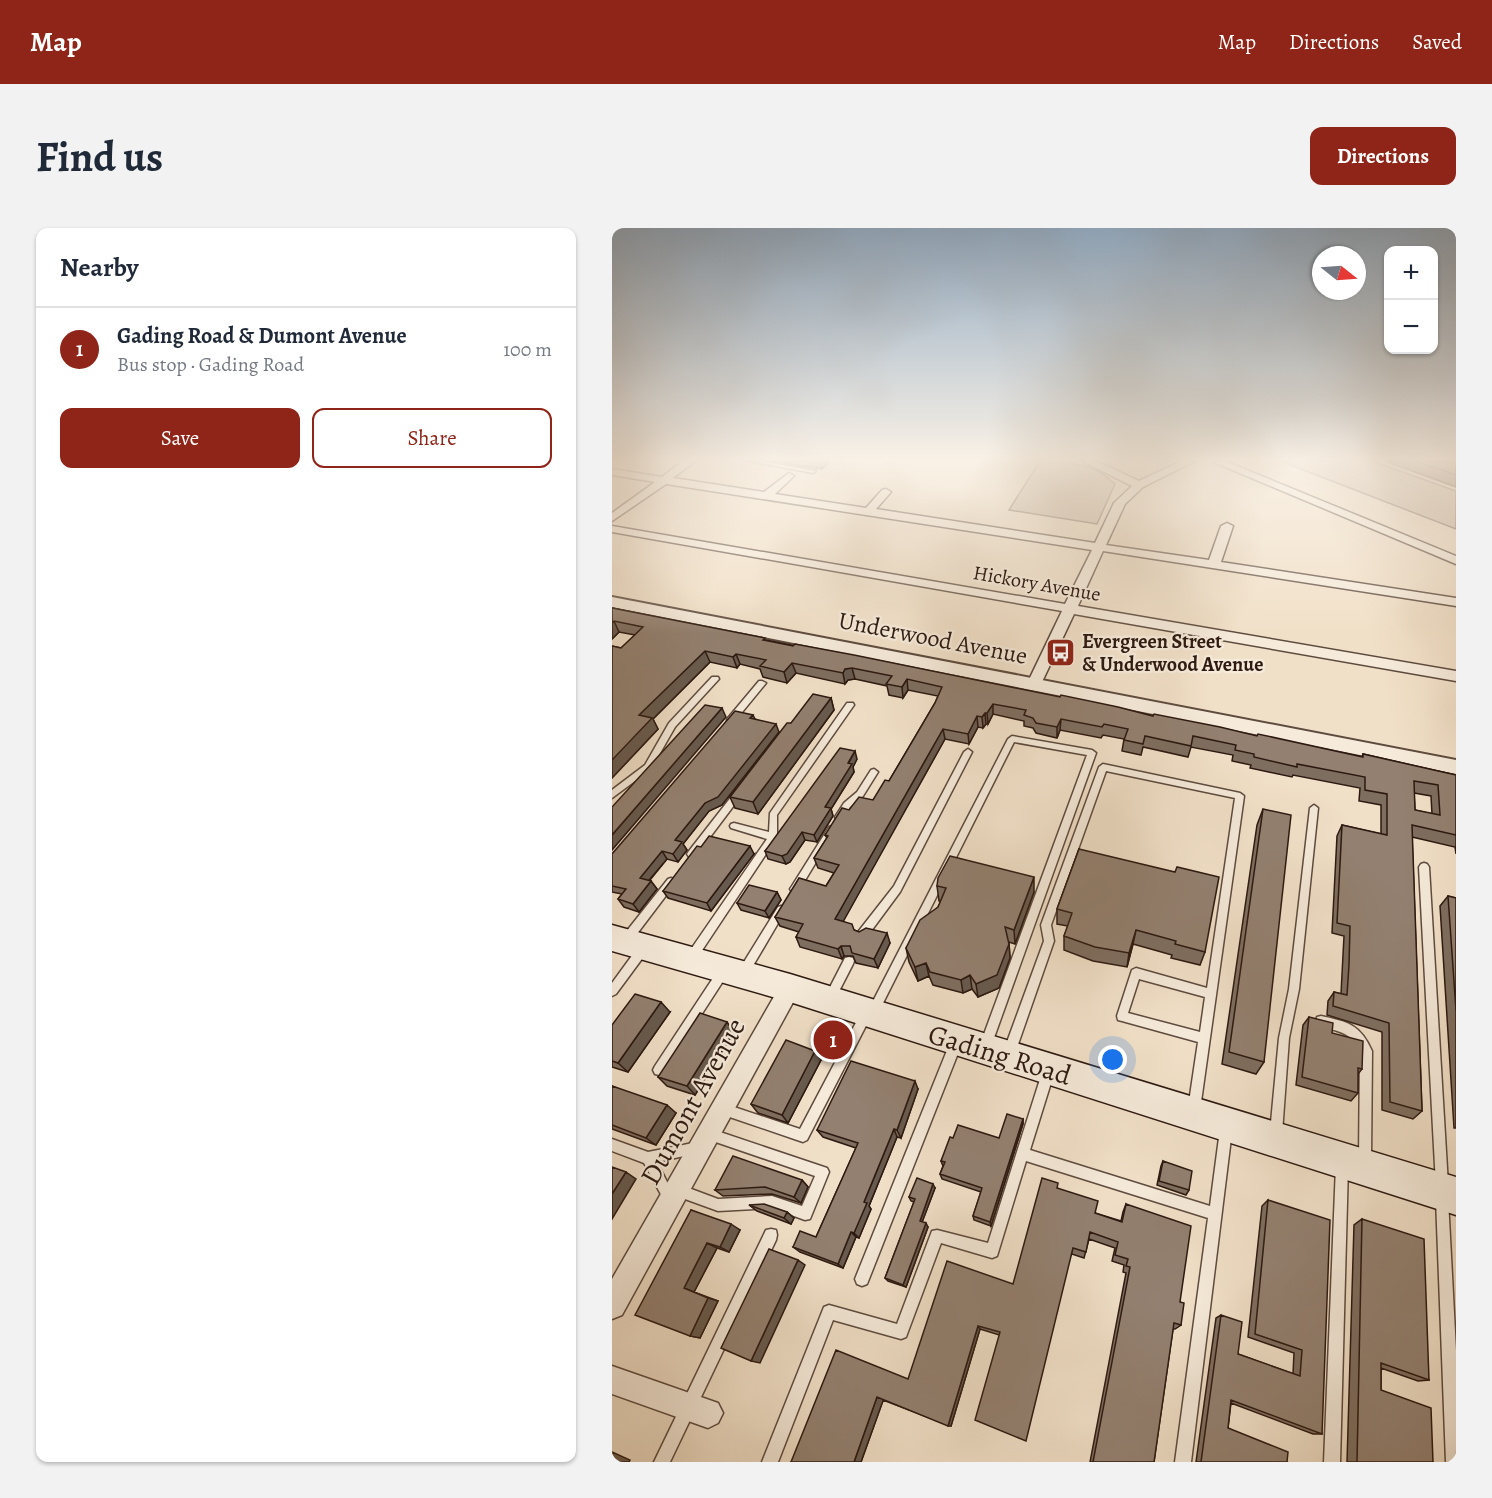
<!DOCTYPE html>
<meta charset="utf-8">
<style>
:root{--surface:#fff;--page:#f2f2f3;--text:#1f2937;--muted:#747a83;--line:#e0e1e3;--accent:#8f2418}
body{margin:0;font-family:Alegreya,serif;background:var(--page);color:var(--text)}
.controls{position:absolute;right:18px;top:18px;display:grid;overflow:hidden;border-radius:12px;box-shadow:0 2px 4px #0004}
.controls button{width:54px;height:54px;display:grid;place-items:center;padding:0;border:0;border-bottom:2px solid var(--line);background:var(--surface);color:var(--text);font:30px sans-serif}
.compass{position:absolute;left:700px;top:18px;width:54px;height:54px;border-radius:50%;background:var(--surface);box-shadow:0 2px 4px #0004;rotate:107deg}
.you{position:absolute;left:501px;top:832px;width:21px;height:21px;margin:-15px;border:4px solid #fff;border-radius:50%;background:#1a73e8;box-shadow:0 0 0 9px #1a73e833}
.badge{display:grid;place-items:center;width:39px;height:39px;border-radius:50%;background:var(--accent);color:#fff;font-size:20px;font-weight:700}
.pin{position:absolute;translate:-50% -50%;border:3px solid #fff;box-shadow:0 2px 6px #0006}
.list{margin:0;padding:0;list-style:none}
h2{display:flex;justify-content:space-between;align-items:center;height:78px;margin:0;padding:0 24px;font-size:26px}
h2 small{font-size:20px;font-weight:400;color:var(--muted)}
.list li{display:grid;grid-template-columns:39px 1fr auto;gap:18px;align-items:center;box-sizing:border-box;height:84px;padding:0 24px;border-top:2px solid var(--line)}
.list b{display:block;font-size:22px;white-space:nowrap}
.list p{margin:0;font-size:20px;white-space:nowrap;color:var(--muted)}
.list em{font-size:20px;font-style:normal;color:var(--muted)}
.actions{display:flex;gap:12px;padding:18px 24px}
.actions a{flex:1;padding:14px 0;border:2px solid var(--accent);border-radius:12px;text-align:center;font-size:21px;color:var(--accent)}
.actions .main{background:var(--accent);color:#fff}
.map{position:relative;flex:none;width:844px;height:1234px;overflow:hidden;border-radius:12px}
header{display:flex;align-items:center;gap:36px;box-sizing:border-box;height:84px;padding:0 30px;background:var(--accent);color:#fff}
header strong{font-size:28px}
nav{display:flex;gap:33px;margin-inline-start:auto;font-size:21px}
.intro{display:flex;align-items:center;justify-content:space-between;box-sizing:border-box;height:144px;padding:0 36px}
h1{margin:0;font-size:42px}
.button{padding:15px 27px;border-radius:12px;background:var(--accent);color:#fff;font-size:21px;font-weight:700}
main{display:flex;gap:36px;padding:0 36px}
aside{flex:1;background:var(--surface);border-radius:12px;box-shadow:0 2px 4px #0004}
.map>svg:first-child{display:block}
.green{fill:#d0bea9;stroke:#7e6c5d;stroke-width:1.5}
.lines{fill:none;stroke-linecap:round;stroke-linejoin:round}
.service-casing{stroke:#5e4b3f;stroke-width:3}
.minor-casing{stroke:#5e4b3f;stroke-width:3}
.tertiary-casing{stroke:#5e4b3f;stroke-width:4}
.secondary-casing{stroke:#2d1911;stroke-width:3}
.service{fill:#f6ebdb;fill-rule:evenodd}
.minor{fill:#f6ebdb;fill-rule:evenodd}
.tertiary{fill:#f6ebdb;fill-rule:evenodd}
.secondary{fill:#f6ebdb;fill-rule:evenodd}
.wall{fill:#7e6e60;stroke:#2d1911;stroke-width:1.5;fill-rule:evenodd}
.shaded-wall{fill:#675a4e;stroke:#2d1911;stroke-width:1.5}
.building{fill:#938070;stroke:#2d1911;stroke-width:1.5;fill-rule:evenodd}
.labels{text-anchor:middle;stroke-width:4.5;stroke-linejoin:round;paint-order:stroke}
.far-street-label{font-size:20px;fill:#2d1911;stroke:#f6ebdb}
.far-poi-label{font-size:20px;font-weight:bold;fill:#2d1911;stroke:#f6ebdb;text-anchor:start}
.street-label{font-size:24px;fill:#2d1911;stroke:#f6ebdb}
.near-street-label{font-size:28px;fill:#2d1911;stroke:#f6ebdb}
</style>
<header>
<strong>Map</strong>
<nav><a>Map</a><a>Directions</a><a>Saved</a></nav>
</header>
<div class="intro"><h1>Find us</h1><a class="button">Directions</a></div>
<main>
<aside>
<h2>Nearby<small></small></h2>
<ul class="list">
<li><span class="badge">1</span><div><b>Gading Road &amp; Dumont Avenue</b><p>Bus stop · Gading Road</p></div><em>100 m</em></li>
</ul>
<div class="actions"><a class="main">Save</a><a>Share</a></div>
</aside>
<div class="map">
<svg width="844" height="1234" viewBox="0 0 844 1234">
<rect width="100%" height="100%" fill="#f1e0c8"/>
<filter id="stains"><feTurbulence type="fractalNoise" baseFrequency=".00333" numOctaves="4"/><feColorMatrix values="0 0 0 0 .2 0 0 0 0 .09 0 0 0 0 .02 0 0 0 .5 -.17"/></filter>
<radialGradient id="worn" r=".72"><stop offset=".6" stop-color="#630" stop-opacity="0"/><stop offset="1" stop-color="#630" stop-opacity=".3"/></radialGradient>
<path class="green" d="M428,233C455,233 484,236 503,256L485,296L397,282Z
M668,233H760L844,263V301Z"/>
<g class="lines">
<defs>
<path id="service" d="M136,233H149L204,243L201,245Z
M100,449H106L107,451L63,499L39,541L0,570V562L33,537L57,495Z
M147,453H150L154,455L122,494H116L115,492L116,490Z
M235,475H241L242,477L165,587V609L164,611L83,733L79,734L75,733L74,730L75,727L155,611L119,600L118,598L119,596L122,595L157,604L158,585Z
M400,508L480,522L484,525L378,821L374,822L370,821L368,817L475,527L402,514L265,787L259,788L195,912L191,914L106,885L104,881L106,877L110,875L188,901L250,783H256L396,511Z
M356,521L360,524L288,664L254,710L250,711L246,710L245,707L246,704L282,658L352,524Z
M491,536L628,565L632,568L588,881L586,885L582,887L578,885L576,881L586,814L510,793L506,792L505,788L519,745L520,742L524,740L595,760L623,570L494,543L439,697L442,713L403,825L401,829L397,830L393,829L391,825L432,713L429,697L487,539ZM527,751L593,769L588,804L516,785Z
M262,541L266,544L251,568L238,579L230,591H224L223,589L232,575L245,564L259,542Z
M126,563L129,564L130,566L129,568L83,629H77L75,626L77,623L123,564Z
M702,577L706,580L687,761L677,810L670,905L668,909L664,911L660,909L658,905L667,810L677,761L698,580Z
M220,598L224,601L186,664L183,665L180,664L178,661L180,658L217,599Z
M812,635L815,636L817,639L836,957L834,961L830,963L826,961L824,957L807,639L809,636Z
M59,650L62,651L64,654L62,657L18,715L14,716L10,715L9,712L10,709L56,651Z
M169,678L172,679L174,682L172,685L135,748L131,750L127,748L126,745L127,742L166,679Z
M31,717L35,718L36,721L35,724L4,766L0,768V755L27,718Z
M237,729L241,730L242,733L241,736L222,773L218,775L214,773L213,770L214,767L233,730Z
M111,739L115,741L116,744L115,747L51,846L47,847L43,846L41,842L43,838L107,741Z
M709,788C736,794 748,796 760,823L759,931L757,935L753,937L749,935L747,931L748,823C738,802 725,804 705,797L704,793L705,789Z
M344,810L348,811L350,815L257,1051L255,1056L250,1058L245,1056L243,1051L338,815L340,811Z
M436,839L440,841L442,845L418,922L598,978L608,902L610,898L614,896L618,898L620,902L579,1234H563L596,990L414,933L385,1028L380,1030L329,1015L294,1109L289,1111L221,1092L166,1234H150L212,1079L217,1077L285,1096L320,1003L325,1002L376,1015L430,845L432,841Z
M96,900L215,940L217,944L198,991L193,992L160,980L106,983L62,967L63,970L61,974L57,976L53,974L32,935L0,923V911L36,924L86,914L90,916L92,920L90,924L45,934L60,964L62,958L66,956L106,971L160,968L190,978L203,948L92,910L90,906L92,902Z
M730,932L734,934L736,938L728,1234H712L724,938L726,934Z
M830,965L834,967L836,971L844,1123V1234H834L824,971L826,967Z
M159,1001L164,1002L165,1007L164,1012L58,1234H42L154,1002Z"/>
<path id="minor" d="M71,233H83L61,250L152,264L177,245L182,248L163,266L254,280L270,262L274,261L279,264L264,281L483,315L502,275L520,258L470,233H484L527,253L569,233H583L531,259L513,276L494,317L597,332L609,298L615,295L621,298L609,334L844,370V378L491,323L466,378L844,443V453L462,386L429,456L427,459H417L415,456L450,383L0,304V298L453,376L480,322L54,256L0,293V285L43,254L0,247V241L50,249Z
M599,233H613L844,328V336Z
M178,751L185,753L188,760L185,767L10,1087L0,1091V1051L171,753Z
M0,1138L106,1175L111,1185L106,1195L96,1200L0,1166Z"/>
<path id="tertiary" d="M0,369L844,532V546L0,379Z"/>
<path id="secondary" d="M0,697L178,746L844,949V987L178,774L0,723Z"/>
</defs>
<use href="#service" class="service-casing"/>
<use href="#minor" class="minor-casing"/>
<use href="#tertiary" class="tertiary-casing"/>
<use href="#secondary" class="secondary-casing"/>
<use href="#service" class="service"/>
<use href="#minor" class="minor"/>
<use href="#tertiary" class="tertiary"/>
<use href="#secondary" class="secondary"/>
</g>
<path class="wall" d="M158,233H218L210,241Z
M773,233H844V259Z
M0,380L154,412L750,529L751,526L844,547V626L843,619L800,609L810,883L801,891L770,882V804L715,787L716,773L722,764L729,766L730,746L732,708L720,705L725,608L730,597L769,606V577L747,573L748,560L681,547L680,549L638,540L639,537L620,533L621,527L579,519L576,529L531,519L529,527L510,523L512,511L491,507L489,510L448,502L445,510L424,505L421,500L412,498V493L381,486L376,496H374L371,500L366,499L357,516L333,511L231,693L242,702L278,715L266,740L244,735L241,728H232L230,731L188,719L184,709L187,704L168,698L163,689L214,658L222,645L206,640L202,630L215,610L213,607L237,582L261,572L277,553L323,475L326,468L296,462L291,470L277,467L275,458L243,451L236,452L233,456L184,445L175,455L151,449L148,441L128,436L125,440L98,434L41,491L46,501L0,550V418L9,420L23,407L7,404L0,411ZM802,565L819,568L820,586L803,582Z
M219,470L222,482L146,586L123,580L118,569L179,495Z
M141,487L143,491L167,504L110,577L97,583L71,616L75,622L66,634L55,631L38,652L45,661L27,684L12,679L6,671L10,666L0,664V626Z
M245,531L241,539L242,544L219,581L221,588L205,614L193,612L178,634L174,636L156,631L153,623Z
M651,581L652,834L644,846L610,836L645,597Z
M467,621L593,724L588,737L559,730L560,727L521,716L515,739L481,733L452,722V708L456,698L445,696V681Z
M142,626L99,683L56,670L51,663Z
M325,658L422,664L403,716L397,714L398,730L387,760L366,769L360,761L351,765L321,757L317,748L306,753L297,734L294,720L326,679L329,673H327Z
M165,664L169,672L157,690L129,682L125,675Z
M836,668L844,670V900H842L828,678Z
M58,784L16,844L0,839V797Z
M697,789L720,805L750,841L746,846V865L739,873L684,857L691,797Z
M122,804L83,867L55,858L46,849Z
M203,823L209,832L176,895L146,885L139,876Z
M0,858L64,885L44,917L0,901Z
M306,861L289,910L285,909L257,978L259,981L247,1010L244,1009L231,1040L188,1024L181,1019L204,1009L244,920L211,909L205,902Z
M411,891V896L379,998L362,992L361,988L369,964L330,951L328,946L331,938L329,933L341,910H387Z
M551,933L577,962L574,967L545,957L549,938Z
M190,952L196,959L189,975L160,966L111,968L103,962Z
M323,960L310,994L316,999L294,1059L276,1053L273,1050L302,974L299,973L297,969Z
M445,960L483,985L509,993L511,984L514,976L568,1074L569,1097L563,1101H561L542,1234H478L514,1045L511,1044L512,1037L500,1033L503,1020L477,1011L472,1030L460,1026L387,1107L368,1101L339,1198L271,1172L249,1234H179L296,1151L401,1056Z
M656,972L710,1206H701L619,1175L616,1200L675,1234H584L604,1090L609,1087L626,1126L681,1146L682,1125L636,1109L650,978Z
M137,977L175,984L182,990L179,996L145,983Z
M79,982L128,1002L117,1024L105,1020L82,1064L106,1073L88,1110L78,1108Z
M750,991L817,1152L806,1153L769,1140V1162L821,1234H735L742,997Z"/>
<path class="shaded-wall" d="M208,233H218L210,241Z
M2,393L7,404L0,411V395Z
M93,423L98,434L41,491L46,501L0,550V532L27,487Z
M124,426L128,436L125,440L121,429Z
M180,435L184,445L175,455L172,444Z
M240,440L243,451L236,452L233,456L231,445L233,441Z
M295,451L296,462L291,470L290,459Z
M219,470L222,482L146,586L141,574Z
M381,476V486L376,496L375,485Z
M110,480L114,489L0,622V607Z
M373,485L374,496L371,500L370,489Z
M365,488L366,499L357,516L356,506Z
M449,491L448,502L445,510V499Z
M164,496L167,504L110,577L97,583L71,616L75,622L66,634L61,626L63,612L93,575Z
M331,501L333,511L227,701L223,691Z
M243,523L245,531L241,539L242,544L219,581L221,588L205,614L202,607L213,579Z
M190,604L193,612L178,634L174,636L170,628Z
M138,618L142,626L99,683L95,675Z
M50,623L55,631L33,657L28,650Z
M422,649V664L403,716L402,702Z
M39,653L45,661L27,684L21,676Z
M165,664L169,672L157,690L153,683Z
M524,702L521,716L515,739L517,725Z
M275,705L278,715L266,740L262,731Z
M397,716L398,730L387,760L366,769L364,756Z
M229,718L232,728L230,731L226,721Z
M314,735L317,748L306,753L303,739Z
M358,747L360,761L351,765L349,752Z
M49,774L58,784L16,844L6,835Z
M115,794L122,804L83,867L75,858Z
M203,823L209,832L176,895L170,887Z
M303,853L306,861L289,910L285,902Z
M55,877L64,885L44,917L34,910Z
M411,891V896L379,998L378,994Z
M282,901L285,909L257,978L259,981L247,1010L242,1005L252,974Z
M14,944L24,951L0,991V966Z
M190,952L196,959L189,975L182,969Z
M321,956L323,960L309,997L308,993Z
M175,984L182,990L179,996L172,990Z
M314,995L316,999L294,1059L291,1057Z
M119,996L128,1002L117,1024L108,1019Z
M239,1004L244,1009L231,1040L226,1036Z
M95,1015L105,1020L82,1064L72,1060Z
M186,1032L193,1037L148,1135L139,1133Z
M96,1070L106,1073L88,1110L78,1108Z
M366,1098L368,1101L339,1198H336Z
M265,1169L272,1170L249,1234H242Z
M0,1224L18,1232L17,1234H4L0,1231Z"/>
<path class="building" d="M804,233H844V247Z
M0,380L153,410L151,412L181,418L183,416L242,427L448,469L449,467L506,479L541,488L542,486L608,499L645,508L646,506L751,529V526L844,547V607L800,597L810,883L778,874L777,795L721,778L722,764L735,767L737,737L738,698L725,695L730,597L775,607V566L753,562V549L685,536V539L642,529V526L623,522L624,517L581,508L579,518L533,508L531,516L512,512L516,501L492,496L490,499L449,491L445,499L424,495L421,490L412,487L414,482L381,476L375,485H373L370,489L365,488L356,506L331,501L223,691L240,696L242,702L247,704L254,700L275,705L262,731L240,725L238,718H229L226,721L184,709L191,696L163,689L187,650L214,658L227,637L202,630L216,608L213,607L230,580L237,582L247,569L261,572L273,552L277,553L323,475L330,459L295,451L290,459L274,456L280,448L240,440L233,441L231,445L180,435L172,444L148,438L154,432L124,426L121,429L93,423L27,487L40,490L0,532V418L9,420L31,399L2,393L0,395ZM802,553L826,557L828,587L803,582Z
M201,466L219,470L141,574L118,569L175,495H179Z
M93,477L110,480L0,607V579Z
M123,483L141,487L138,490L164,496L106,569L93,575L63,612L70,614L61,626L50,623L28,650L39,653L21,676L6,671L14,661L0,658V626Z
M228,520L243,523L236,535L240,536L213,579L219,580L202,607L190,604L175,626L170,628L153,623Z
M651,581L679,587L652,834L617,824Z
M97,608L138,618L95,675L51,663L85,618L89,619Z
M467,621L563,644L565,639L607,649L593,724L563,716L564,713L524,702L517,725L483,719L452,708L460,685L445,681Z
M338,628L422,649L402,702L393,699L397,716L385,747L364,756L358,747L349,752L318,744L314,735L303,739L294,720L308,692L326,679L334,660L325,658L326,650Z
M137,657L165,664L153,683L125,675Z
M836,668L844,670V782Z
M23,766L49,774L6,835L0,833V797Z
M88,785L115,794L75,858L46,849Z
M697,789L721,795L720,805L751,813L750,841L746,840V865L690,849Z
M174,812L203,823L170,887L139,876Z
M239,833L303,853L285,902L282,901L252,974L255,975L242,1005L239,1004L226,1036L181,1019L188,1003L204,1009L246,915L205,902Z
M0,858L55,877L34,910L0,897Z
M395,886L411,891L378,994L361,988L370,960L328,946L333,934L329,933L338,909L341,910L346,897L387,910Z
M121,928L190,952L182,969L153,959L103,962Z
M551,933L580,943L577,962L547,953Z
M0,939L14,944L0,966Z
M305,950L321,956L308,993L314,995L291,1057L273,1050L303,971L297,969Z
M430,950L446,955L445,960L486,973L483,985L510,994L514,976L579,998L568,1074L572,1075L569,1097L562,1095L542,1234H481L518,1039L514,1038L516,1031L503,1027L506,1014L478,1004L474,1024L461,1020L414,1213L363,1192L388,1104L366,1098L336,1198L265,1169L242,1234H179L224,1122L296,1151L335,1033L401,1056Z
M656,972L718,992L710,1206L619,1172L616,1200L676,1224L675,1234H589L609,1087L630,1094L626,1126L688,1148L690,1122L643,1106Z
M152,976L175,984L172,990L137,977Z
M79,982L119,996L108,1019L95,1015L72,1060L96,1070L78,1108L23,1087Z
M750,991L812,1011L817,1152L769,1135V1162L819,1180L821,1234H745Z
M157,1021L186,1032L139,1133L109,1120Z"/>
<linearGradient id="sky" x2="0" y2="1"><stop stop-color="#91aac2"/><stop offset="0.57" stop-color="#f9f1e6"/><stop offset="1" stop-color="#f9f1e6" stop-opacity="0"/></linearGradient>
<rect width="844" height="406" fill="url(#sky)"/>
<defs>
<symbol id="bus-square" viewBox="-11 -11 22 22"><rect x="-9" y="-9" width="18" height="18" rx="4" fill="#8f2418" stroke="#f6ebdb"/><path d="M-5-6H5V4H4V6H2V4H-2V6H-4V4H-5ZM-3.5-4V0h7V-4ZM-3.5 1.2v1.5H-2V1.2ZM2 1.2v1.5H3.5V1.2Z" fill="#fff"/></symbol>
</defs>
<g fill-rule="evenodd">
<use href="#bus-square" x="432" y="408" width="33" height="33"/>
</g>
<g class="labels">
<g class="far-street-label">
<text transform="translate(425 355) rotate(10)" y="7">Hickory Avenue</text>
</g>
<g class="far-poi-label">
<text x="470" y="420">Evergreen Street<tspan x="470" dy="23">&amp; Underwood Avenue</tspan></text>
</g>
<g class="street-label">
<text transform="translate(321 410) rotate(11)" y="8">Underwood Avenue</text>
</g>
<g class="near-street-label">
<text transform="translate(388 826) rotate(17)" y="10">Gading Road</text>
<text transform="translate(80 873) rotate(-61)" y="10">Dumont Avenue</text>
</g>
</g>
<rect width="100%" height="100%" filter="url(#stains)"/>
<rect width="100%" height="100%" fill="url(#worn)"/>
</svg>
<div class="controls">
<button>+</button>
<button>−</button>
</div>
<svg class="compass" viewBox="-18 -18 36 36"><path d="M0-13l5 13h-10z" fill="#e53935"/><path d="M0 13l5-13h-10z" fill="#747a83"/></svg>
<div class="you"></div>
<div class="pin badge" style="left:221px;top:812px">1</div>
</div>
</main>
